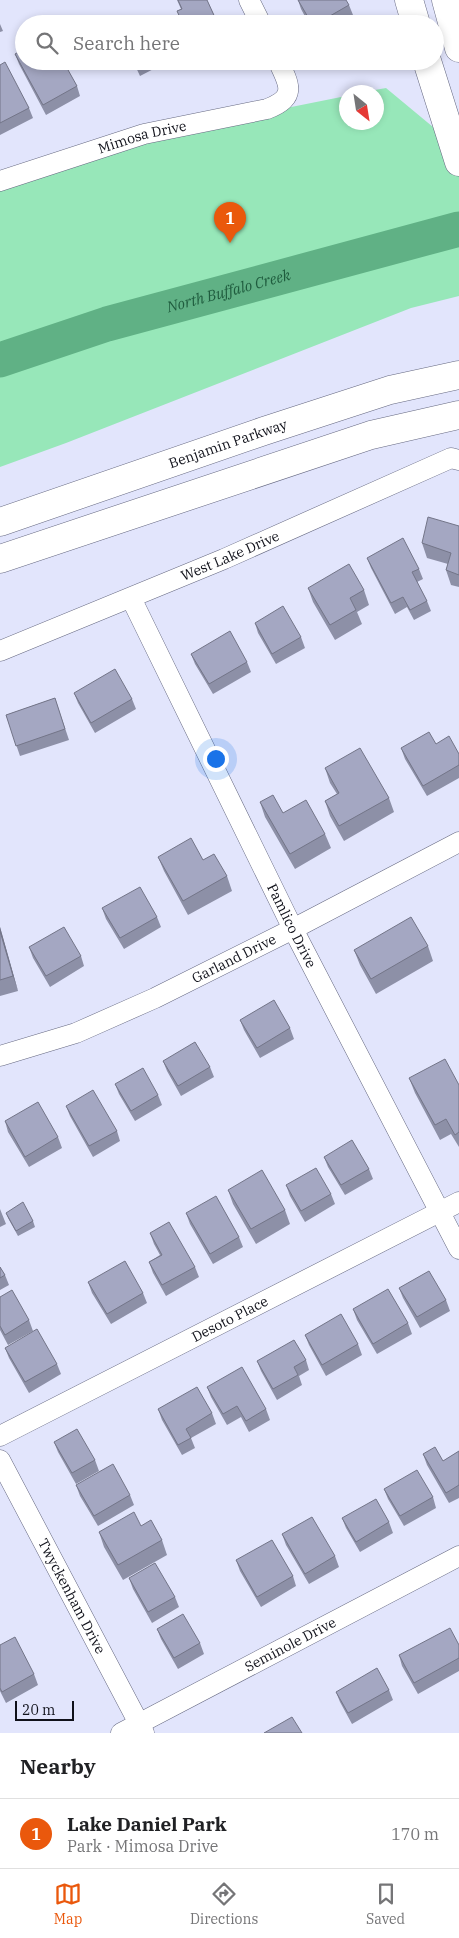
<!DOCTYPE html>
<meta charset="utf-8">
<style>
:root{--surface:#fff;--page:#f6f6f6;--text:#202124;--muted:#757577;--line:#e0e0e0;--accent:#ea580c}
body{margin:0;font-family:"IBM Plex Serif",serif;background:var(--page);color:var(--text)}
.compass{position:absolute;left:339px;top:85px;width:45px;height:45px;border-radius:50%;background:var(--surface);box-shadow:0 2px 8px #0003;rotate:150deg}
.scale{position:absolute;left:15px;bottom:12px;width:59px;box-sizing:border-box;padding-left:5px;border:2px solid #10111a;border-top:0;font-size:14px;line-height:18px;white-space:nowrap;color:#10111a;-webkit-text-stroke:4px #e2e5fc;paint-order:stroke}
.you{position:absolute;left:215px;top:758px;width:18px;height:18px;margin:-12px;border:4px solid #fff;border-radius:50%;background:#1a73e8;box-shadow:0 0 0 8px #1a73e833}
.badge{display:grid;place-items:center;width:32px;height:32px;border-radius:50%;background:var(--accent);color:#fff;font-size:16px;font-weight:700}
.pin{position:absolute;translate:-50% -41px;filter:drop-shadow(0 1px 2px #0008)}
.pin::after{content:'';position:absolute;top:26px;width:18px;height:15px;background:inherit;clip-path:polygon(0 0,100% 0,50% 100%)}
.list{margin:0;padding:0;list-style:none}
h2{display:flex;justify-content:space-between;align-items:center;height:65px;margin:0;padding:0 20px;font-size:21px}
h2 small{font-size:16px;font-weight:400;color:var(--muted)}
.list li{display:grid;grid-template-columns:32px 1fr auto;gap:15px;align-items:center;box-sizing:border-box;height:70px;padding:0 20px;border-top:1px solid var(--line)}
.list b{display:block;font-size:19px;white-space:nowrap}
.list p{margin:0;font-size:16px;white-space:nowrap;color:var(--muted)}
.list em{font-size:16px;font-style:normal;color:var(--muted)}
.icon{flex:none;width:28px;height:28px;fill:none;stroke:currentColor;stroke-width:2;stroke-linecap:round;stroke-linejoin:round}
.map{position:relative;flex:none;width:459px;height:1733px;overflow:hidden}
.search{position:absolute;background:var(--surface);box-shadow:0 2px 8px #0003;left:15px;right:15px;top:15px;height:55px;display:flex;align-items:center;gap:12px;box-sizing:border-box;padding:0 18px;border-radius:28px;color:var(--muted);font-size:19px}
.sheet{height:135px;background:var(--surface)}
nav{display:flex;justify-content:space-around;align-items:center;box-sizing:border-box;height:70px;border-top:1px solid var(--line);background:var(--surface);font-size:14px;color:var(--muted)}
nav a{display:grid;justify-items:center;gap:2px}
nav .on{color:var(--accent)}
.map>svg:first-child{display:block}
.green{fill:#97e7b9}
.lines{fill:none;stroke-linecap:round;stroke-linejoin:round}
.river{stroke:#60b185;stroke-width:35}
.street-casing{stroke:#656880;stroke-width:21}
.secondary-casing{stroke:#656880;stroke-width:29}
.primary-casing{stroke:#656880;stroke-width:29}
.street{stroke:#fff;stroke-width:20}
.secondary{stroke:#fff;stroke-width:28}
.primary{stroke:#fff;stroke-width:28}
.wall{fill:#8d90a7}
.shaded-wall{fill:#737588}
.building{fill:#a4a7c2;stroke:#737588}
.labels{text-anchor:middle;stroke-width:4.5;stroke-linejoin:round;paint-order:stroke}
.street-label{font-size:14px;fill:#10111a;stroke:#e2e5fc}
.water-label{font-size:15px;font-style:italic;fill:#1f5c3e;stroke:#e2e5fc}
</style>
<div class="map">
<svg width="459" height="1733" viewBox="0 0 459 1733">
<rect width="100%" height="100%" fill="#e2e5fc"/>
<path class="green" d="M386,88L433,127H459V296L411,308L66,443L0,467V191L148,136L346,96V122H376V92H364Z"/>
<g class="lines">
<path class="river" id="s1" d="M0,360L107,324L459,229"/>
<defs>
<g id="street">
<path d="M249,0L261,24"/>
<path id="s2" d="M0,181L144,134L267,109C297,98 290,85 278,61"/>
<path id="s3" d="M131,598L293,929L459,1249"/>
<path id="s4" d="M0,651L224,559L451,458L459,460"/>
<path id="s5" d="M0,1056L76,1033L155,998L293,929L459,842"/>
<path id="s6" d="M0,1436L459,1202"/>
<path id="s7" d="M0,1460L144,1733"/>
<path id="s8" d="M121,1733L459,1556"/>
</g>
<path id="secondary" d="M409,0L416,24
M446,0L459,48
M427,61L459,162"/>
<g id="primary">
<path id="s9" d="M0,522L264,431L390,390L459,375"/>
<path d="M0,559L371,435L459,415"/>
</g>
</defs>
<use href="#street" class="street-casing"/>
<use href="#secondary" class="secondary-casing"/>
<use href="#primary" class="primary-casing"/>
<use href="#street" class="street"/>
<use href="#secondary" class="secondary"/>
<use href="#primary" class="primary"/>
</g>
<path class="wall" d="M177,0H207L218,24H182L177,11L181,9Z
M298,0L349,5L353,15L338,24H309L301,9Z
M0,24L3,31L0,32Z
M15,54L51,66L77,86L80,96L46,115L19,64Z
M133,61H169L140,76Z
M200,61H220L203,69Z
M0,65L29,108L33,118L0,135Z
M459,526V587L451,585L446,570L448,564L427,558L422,543Z
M367,558L419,569L423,579L417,582L427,601L431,611L414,620L407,607L395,614L371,568Z
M308,588L364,590L369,605L357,612L362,624L335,640L313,602Z
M255,623L301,637L305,648L276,664L258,633Z
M191,654L247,662L251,672L213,694L195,664Z
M74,693L132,699L136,709L95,733L78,703Z
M55,698L69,740L20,756L6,715Z
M436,744L459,754V778L427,796L405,759L401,748Z
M325,768L389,798L394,812L344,841L330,816L325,801L337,794L330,783Z
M260,802L283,813L325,834L331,848L295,869L265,817Z
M158,857L203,860L227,876L232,891L188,915L164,871Z
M102,908L157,917L161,927L124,949L106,919Z
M0,927L18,991L0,996Z
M428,946L433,961L376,994L360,965L354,950Z
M29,947L81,956L84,966L50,987L33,958Z
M240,1020L290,1028L294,1039L260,1058L244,1030Z
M163,1061L210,1067L214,1077L181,1096L167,1071Z
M409,1078L459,1085V1147L451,1134L440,1140L415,1093Z
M115,1084L158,1095L162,1105L135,1121L119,1094Z
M66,1106L117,1131L120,1141L93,1157L70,1116Z
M5,1121L58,1137L62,1148L29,1167L8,1132Z
M324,1157L369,1169L373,1179L345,1195L328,1167Z
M286,1185L331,1194L335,1204L305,1222L290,1196Z
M228,1190L285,1210L290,1224L256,1244L233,1204Z
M0,1209L6,1224L0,1227Z
M6,1213L33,1221L35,1227L18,1236L8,1218Z
M186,1213L239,1237L243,1247L213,1264L190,1224Z
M150,1233L195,1267L199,1277L166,1296L153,1273L149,1262L160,1255L154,1244Z
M0,1267L5,1275L9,1285L0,1290Z
M88,1282L143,1293L147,1303L111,1324L92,1293Z
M399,1288L446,1300L450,1311L420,1328L403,1298Z
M0,1297L29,1320L33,1331L8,1345L0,1330Z
M353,1309L408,1323L412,1334L377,1354L357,1320Z
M305,1335L358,1344L362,1355L326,1376L309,1345Z
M5,1348L57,1364L61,1374L29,1393L9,1358Z
M306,1360L309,1370L299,1376L302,1385L277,1400L261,1371L257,1361Z
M207,1387L266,1409L270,1420L249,1432L241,1417L227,1425L211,1397Z
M158,1409L212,1413L216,1424L191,1438L195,1448L182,1455L162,1420Z
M54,1442L95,1460L99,1471L76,1484L58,1452Z
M459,1451V1498L449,1503L427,1465L423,1454L443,1461Z
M76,1485L130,1495L134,1505L98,1526L80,1496Z
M384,1489L433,1497L436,1508L404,1526L388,1499Z
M342,1518L389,1522L393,1533L360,1552L346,1528Z
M141,1526L162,1540L167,1555L123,1580L104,1547L99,1532Z
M282,1534L335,1556L339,1567L309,1584L286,1545Z
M236,1560L293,1576L296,1586L261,1607L240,1571Z
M129,1578L175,1597L179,1607L152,1623L133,1589Z
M157,1629L200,1643L204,1654L178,1669L161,1639Z
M0,1645L34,1674L38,1685L6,1703L0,1691Z
M459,1645V1671L418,1694L402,1666L399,1655Z
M389,1690L393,1700L352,1724L340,1702L336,1692Z"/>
<path class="shaded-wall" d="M0,927L18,991L13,976L0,931Z"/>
<path class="building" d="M178,0H207L218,24H183L177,11L182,9Z
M298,0H346L349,5L316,24H312Z
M154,18L157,24H142Z
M24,49V61H48L51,66L60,61H63L77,86L43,105L15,54Z
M135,61H145L137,65Z
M5,62L29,108L0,123V65Z
M428,517L459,526V575L446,570L451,553L422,543Z
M403,538L419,569L412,572L427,601L410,610L403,597L391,603L367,558Z
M349,564L364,590L350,598L356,610L330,625L308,588Z
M283,606L301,637L272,654L255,623Z
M230,631L247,662L209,684L191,654Z
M115,669L132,699L91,723L74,693Z
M55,698L65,729L16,746L6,715Z
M429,732L436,744L449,736L459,754V765L423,786L401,748Z
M360,748L389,798L339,826L325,801L339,793L325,768Z
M273,795L283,813L306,800L325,834L290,854L260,802Z
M191,838L203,860L214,854L227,876L183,901L158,857Z
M140,887L157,917L120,938L102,908Z
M411,917L428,946L371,979L354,950Z
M64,927L81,956L46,976L29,947Z
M0,931L13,976L0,980Z
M274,1000L290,1028L257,1048L240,1020Z
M195,1042L210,1067L178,1086L163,1061Z
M445,1059L459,1085V1132L455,1135L446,1119L435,1125L409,1078Z
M143,1068L158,1095L131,1111L115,1084Z
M93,1090L117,1131L89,1146L66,1106Z
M38,1102L58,1137L25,1157L5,1121Z
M352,1140L369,1169L341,1185L324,1157Z
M316,1168L331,1194L301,1211L286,1185Z
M262,1170L285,1210L251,1229L228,1190Z
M216,1196L239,1237L210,1254L186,1213Z
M23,1202L33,1221L16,1231L6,1213Z
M169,1222L195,1267L162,1285L149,1262L162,1255L150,1233Z
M125,1261L143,1293L107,1314L88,1282Z
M0,1267L5,1275L0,1278Z
M429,1271L446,1300L417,1317L399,1288Z
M388,1289L408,1323L373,1344L353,1309Z
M12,1290L29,1320L5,1335L0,1326V1297Z
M341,1314L358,1344L322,1365L305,1335Z
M37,1329L57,1364L25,1382L5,1348Z
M294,1340L306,1360L294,1367L298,1375L273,1389L257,1361Z
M242,1367L266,1409L246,1421L237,1406L223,1414L207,1387Z
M197,1387L212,1413L186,1429L191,1438L178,1445L158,1409Z
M77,1429L95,1460L72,1473L54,1442Z
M435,1447L443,1461L459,1451V1485L446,1493L423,1454Z
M113,1464L130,1495L94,1516L76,1485Z
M417,1470L433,1497L400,1516L384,1489Z
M376,1499L389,1522L356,1542L342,1518Z
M134,1512L141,1526L151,1520L162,1540L118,1565L99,1532Z
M312,1517L335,1556L305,1574L282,1534Z
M272,1540L293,1576L257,1597L236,1560Z
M155,1563L175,1597L148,1612L129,1578Z
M183,1614L200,1643L174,1658L157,1629Z
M450,1628L459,1645V1658L414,1683L399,1655Z
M15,1637L34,1674L2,1692L0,1688V1645Z
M377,1668L389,1690L348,1713L336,1692Z
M292,1717L302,1733H264Z"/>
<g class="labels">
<g class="street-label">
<text dy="5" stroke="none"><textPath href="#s2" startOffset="149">Mimosa Drive</textPath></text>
<text dy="5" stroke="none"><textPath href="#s9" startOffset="241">Benjamin Parkway</textPath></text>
<text dy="5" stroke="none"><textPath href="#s4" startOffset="249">West Lake Drive</textPath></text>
<text dy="5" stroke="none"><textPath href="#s3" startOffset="365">Pamlico Drive</textPath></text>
<text dy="5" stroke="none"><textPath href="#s5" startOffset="254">Garland Drive</textPath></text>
<text dy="5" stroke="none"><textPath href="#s6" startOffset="258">Desoto Place</textPath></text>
<text dy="5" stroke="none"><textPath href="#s7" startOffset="154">Twyckenham Drive</textPath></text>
<text dy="5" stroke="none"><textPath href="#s8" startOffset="191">Seminole Drive</textPath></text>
</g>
<g class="water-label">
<text dy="5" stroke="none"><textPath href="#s1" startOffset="239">North Buffalo Creek</textPath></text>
</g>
</g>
</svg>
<svg class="compass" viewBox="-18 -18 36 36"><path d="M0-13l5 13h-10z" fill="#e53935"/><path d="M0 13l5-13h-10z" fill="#757577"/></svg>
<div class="scale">20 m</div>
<div class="you"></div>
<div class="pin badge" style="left:230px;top:243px">1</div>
<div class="search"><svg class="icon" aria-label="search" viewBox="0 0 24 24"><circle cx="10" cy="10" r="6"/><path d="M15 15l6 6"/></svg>Search here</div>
</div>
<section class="sheet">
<h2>Nearby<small></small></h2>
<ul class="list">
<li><span class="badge">1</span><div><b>Lake Daniel Park</b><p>Park · Mimosa Drive</p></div><em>170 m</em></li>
</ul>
</section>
<nav>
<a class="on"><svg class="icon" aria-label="map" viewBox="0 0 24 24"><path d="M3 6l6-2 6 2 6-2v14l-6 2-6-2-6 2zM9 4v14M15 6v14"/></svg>Map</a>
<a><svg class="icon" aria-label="directions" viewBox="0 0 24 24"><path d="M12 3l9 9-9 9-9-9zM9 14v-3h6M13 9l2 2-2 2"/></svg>Directions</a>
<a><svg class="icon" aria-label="saved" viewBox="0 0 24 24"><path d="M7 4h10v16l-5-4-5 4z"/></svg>Saved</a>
</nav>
